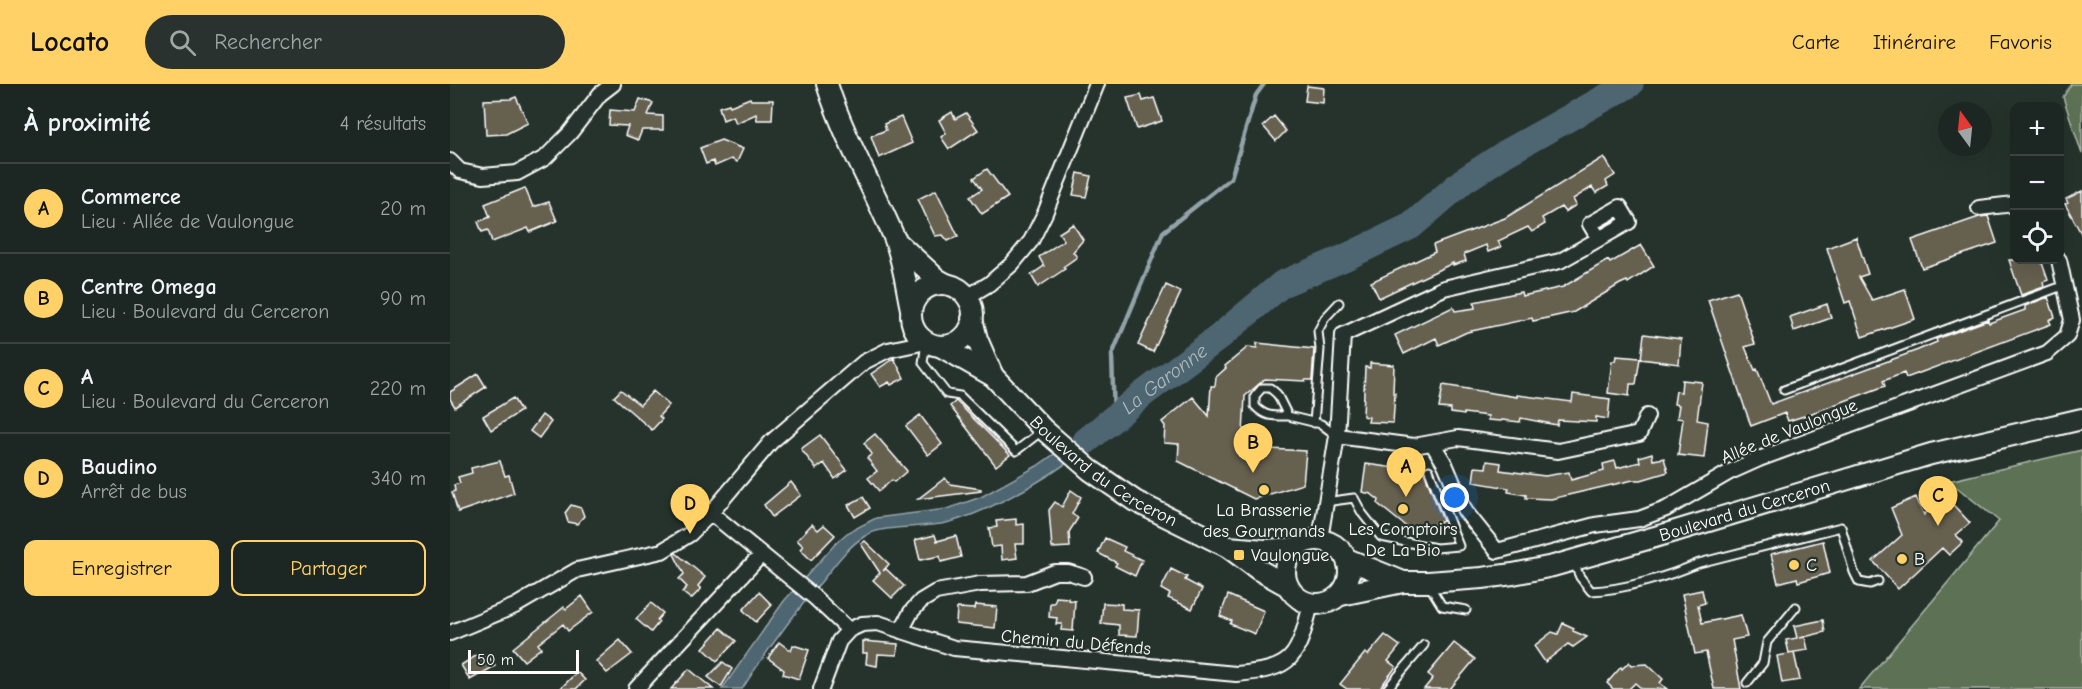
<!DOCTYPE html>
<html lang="fr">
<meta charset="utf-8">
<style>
:root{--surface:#1c2622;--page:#29322f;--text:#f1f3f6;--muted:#a0a5a5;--line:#3a4340;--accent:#ffd166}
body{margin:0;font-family:"Comic Neue",sans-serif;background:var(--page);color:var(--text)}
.controls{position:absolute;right:18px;top:18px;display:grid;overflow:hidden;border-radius:12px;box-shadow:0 6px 24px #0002}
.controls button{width:54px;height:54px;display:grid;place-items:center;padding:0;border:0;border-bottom:2px solid var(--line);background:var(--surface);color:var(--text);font:30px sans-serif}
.compass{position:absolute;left:1488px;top:18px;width:54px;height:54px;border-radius:50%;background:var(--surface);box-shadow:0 6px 24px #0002;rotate:345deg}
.scale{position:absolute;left:18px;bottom:15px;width:111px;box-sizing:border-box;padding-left:6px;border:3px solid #fff;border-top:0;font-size:16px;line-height:21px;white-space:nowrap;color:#fff;-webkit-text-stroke:4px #26332d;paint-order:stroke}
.you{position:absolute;left:1005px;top:414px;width:21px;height:21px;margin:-15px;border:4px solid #fff;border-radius:50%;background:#1a73e8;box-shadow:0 0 0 9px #1a73e833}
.badge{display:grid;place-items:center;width:39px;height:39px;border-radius:50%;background:var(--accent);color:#111;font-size:20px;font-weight:700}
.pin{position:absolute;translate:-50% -50px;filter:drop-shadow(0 2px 3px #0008)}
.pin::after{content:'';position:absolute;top:32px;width:21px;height:18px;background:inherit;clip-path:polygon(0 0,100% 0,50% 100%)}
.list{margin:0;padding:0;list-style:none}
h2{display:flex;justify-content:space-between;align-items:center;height:78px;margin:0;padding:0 24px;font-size:26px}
h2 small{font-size:20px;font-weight:400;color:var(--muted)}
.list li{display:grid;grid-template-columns:39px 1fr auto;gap:18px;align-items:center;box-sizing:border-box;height:90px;padding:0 24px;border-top:2px solid var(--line)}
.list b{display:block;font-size:22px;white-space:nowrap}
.list p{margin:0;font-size:20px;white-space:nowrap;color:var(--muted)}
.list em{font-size:20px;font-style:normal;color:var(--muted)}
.actions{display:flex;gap:12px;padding:18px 24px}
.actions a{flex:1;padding:14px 0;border:2px solid var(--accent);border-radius:12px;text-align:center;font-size:21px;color:var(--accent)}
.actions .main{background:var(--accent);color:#111}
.icon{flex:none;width:33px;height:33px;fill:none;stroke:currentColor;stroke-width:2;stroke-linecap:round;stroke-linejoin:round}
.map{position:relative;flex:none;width:1632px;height:605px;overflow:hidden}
header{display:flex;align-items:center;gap:36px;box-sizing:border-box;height:84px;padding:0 30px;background:var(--accent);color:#111}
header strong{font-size:28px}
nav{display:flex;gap:33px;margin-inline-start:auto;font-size:21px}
.search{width:420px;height:54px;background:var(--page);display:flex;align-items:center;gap:15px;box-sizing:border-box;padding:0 21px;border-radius:33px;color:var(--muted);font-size:22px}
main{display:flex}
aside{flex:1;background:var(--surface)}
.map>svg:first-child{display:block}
.green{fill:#5d7255;stroke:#aeb8aa;stroke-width:1.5}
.water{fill:#4d6671;stroke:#94a3aa;stroke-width:1.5}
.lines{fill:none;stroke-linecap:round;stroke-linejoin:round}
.stream{stroke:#94a3aa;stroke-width:4.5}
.river{stroke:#4d6671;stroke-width:27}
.building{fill:#66604f;stroke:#fff;stroke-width:1.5}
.lane-casing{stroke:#fff;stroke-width:11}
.street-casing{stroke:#fff;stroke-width:18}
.secondary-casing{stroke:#fff;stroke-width:24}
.lane{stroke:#26332d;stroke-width:7}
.street{stroke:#26332d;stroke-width:14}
.secondary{stroke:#26332d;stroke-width:20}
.poi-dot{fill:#ffd166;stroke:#26332d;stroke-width:2}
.labels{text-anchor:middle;stroke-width:4.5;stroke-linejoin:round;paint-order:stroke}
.street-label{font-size:18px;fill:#fff;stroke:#26332d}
.poi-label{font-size:18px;fill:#fff;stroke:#26332d;text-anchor:start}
.water-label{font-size:20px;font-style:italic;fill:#afbabf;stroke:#26332d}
</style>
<header>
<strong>Locato</strong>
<div class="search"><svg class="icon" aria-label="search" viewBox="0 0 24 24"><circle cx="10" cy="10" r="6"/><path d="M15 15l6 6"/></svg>Rechercher</div>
<nav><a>Carte</a><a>Itinéraire</a><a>Favoris</a></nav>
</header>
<main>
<aside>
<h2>À proximité<small>4 résultats</small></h2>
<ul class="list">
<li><span class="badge">A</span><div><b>Commerce</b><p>Lieu · Allée de Vaulongue</p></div><em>20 m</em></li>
<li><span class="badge">B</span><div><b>Centre Omega</b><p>Lieu · Boulevard du Cerceron</p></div><em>90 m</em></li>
<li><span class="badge">C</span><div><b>A</b><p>Lieu · Boulevard du Cerceron</p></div><em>220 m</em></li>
<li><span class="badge">D</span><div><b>Baudino</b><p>Arrêt de bus</p></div><em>340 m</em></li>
</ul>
<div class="actions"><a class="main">Enregistrer</a><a>Partager</a></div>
</aside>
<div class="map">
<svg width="1632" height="605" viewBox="0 0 1632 605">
<rect width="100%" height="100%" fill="#26332d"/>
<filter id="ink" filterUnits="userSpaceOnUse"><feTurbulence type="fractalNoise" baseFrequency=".0167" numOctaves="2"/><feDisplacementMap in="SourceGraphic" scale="12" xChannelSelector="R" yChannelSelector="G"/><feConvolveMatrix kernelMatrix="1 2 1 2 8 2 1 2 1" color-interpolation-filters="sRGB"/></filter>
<g filter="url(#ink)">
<path class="green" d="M1621,0H1632V70L1613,13Z
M1632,366V605H1409L1549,437L1499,397Z"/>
<path class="water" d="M664,334C638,375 543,428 496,439C473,444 431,441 415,452C397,463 384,482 371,498C342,532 316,568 292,605H272L334,517L387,458L397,449L426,434L497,425L531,413L587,382L642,344Z"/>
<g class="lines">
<path class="stream" d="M664,334L662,271L713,148L781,94L806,11L814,0"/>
<path class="river" id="s1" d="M636,357L693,310L768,254L832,200L894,174L961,142L1013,97L1056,69L1180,0"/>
</g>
<path class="building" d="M857,2L874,4L873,19L855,17Z
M691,11L693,17L704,14L712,37L687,45L677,14Z
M66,13L78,39L56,50L36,51L34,16L61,15Z
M300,14L301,16H323L322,36H307L306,30L286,39L283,32L273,36L269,23L279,20L280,22Z
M190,15L203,19L198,31L213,32V46H192L188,56L175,51L178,42L159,41L160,26L185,28Z
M502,28L505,35L516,29L528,46L499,65L491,53L496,49L489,36Z
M824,32L836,47L826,57L813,42Z
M451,33L462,59L429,74L421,52L436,46L434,40Z
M271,56L293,65L287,78L281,75L265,82L263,77L256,80L250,64Z
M1154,73L1165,91L1156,97L1158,102L1146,109L1142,103L1123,115L1126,121L1115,128L1111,123L1092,134L1095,140L1082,148L1078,143L1048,157L1051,163L1038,168L1036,161L1014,170L1016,177L1003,181V179L929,214L921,198L985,168L983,161L1055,134Z
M537,85L558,113L532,130L520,113L532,105L524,94Z
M628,89L641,92L636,113L623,111Z
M75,104L83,123L99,118L107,137L80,148L78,144L42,158L38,146L32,148L28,138L40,133L35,120Z
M486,106L508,152L498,157L493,151L485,152L468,115Z
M1632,107V151L1615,120L1618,119L1616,115Z
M1538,132L1547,159L1472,184L1462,156L1529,133Z
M623,140L633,156L623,168L627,173L613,183L615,185L588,203L581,191L594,182L589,173L614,156L609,149Z
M1406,153L1418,190L1409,193L1422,216L1455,205L1465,235L1412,253L1400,217L1395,219L1377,164Z
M1191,161L1204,182L1178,199L1177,197L1170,200L1124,228L1083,237L1082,234L1017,248L989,261L986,254L954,270L945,251L1003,223L1005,227L1025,224L1024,218L1071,208L1072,212L1113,203L1158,176L1160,179Z
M1559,176H1591L1598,196L1593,198L1594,203L1571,211Z
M716,201L731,208L703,268L688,261Z
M1287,207L1305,260L1295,263L1305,286L1307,285L1321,320L1468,266L1487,258L1486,255L1538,236L1539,239L1575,226V222L1598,213L1605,233L1599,236L1601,240L1456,294L1454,289L1433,297L1435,302L1354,332L1338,337L1335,329L1301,342L1258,216Z
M1377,220L1381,234L1344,247L1340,233Z
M1194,250L1231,255L1229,280L1191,275Z
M807,259L864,265L862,296H855V297L815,295L795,312L792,368L819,370L820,365L856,367L853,400L804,415L728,377L729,360L714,359L715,342L712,338L743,313L759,332L761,302H765L766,293L776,284L775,282L798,263L807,264Z
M1166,272L1190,274L1186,300H1180L1179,312L1158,309L1162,277H1165Z
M444,274L454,294L441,301L439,298L430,303L421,290Z
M920,279L944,281L943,309H945L943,339L918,338L919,333L913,332L915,283L920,284Z
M28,290L36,303L5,323L0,315V308Z
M1232,296L1252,298L1247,336L1258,338L1254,374L1228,371L1233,335L1227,334L1229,321L1224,320L1226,307L1231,308Z
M993,301L1067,313V311L1122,318L1123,310L1160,315L1158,335L1146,333V338L1108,336L1107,341L1071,334L1070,338L1052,336L1051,337L1038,336V332L1014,329V331L1001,329V325L989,324Z
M171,306L190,321L203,307L219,321L209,332L212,335L202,346L164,313Z
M63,314L71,327L41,346L33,332Z
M506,317L560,371L546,382L500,322Z
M92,331L101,338L89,354L80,347Z
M470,331L492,360L478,371L456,342Z
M425,350L457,387L444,398L442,396L429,407L418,394L427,387L417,374L422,370L414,359Z
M370,351L397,386L385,395L374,379L366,385L351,365Z
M1202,369L1203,376L1214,374L1218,388L1191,396H1183L1101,415L1076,414V411L1058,408L1059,404L1023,398L1025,383L1036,384L1037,377L1051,379L1050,386L1079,390L1095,392L1119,388L1121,396L1154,387L1153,380L1165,377L1167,384L1190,378L1189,373Z
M50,377L55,392L59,391L64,409L8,428L2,408L5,407L4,401L10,399L8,393L22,389L21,384Z
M916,380L974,388L993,437L964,449L928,420L929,416L921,410L912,408Z
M495,394L500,400L531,405V407L468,415Z
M341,398L351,411L322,433L314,421Z
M621,406L631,413L622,430L628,434L619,448L620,463L602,464L599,426L605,418L612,423Z
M1494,411L1520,439L1506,451L1513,458L1499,471L1492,464L1448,505L1423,477L1452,451L1441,424L1466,413L1474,431Z
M413,413L420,424L405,433L398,421Z
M121,421L131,424L134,432L127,440L118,438L115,429Z
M566,435V441L574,440V460H565L567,474L552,476L551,462L542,463L539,444L547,443L546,437Z
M362,440L368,446L374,441L385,451L361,476L350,465L353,462L347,456Z
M485,451L487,457L506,452L511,473L491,478L490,472L470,476L465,456Z
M655,454L675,463L673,467L692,476L685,492L665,482L667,479L648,469Z
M415,457L439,480L433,487L436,485L454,502L442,514L423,496L430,489L411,460Z
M1373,457L1380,489L1348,498L1347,494L1328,499L1321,470Z
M226,469L255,493L248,502L251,505L241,515L232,508L237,503L229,495L234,490L224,470Z
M721,485L737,493L735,496L752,505L742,525L718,514L720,510L711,505Z
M1252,506L1255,519L1248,521L1252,539L1291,531L1297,553L1282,556L1291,605H1264L1256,568L1245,570L1232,510Z
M309,508L322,521L306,538L293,526Z
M778,511L814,527L805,550L780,540L782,537L770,532Z
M132,512L143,528L118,547L113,540L88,560L91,564L74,577L63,564L108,528L114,523L116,525Z
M606,513L618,514V516L625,517L623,547L611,546L612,540H606L607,534L599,533L600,519H604Z
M201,519L213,529L207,536L209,538L201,548L186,535Z
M653,519L672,520V525L689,526L687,552L669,551V541L651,539Z
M525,521L547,523L545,544L506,540L507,524L524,525Z
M1373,536L1375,548L1350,554L1355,553L1358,566L1339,569L1336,556L1347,554L1344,542Z
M1113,539L1124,544L1123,547L1137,553L1123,563L1118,560L1095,578L1084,562L1102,548L1108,550Z
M271,544L286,557L267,577L253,564Z
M935,551L950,562L938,577L946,583L929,605H897L890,600L915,569L918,571Z
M170,556L182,570L157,589L146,577Z
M413,557L448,560L447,571L428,570L427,582L416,580L417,569H413Z
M329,558L341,567L343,561L359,566L349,595L333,590L334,586L318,574Z
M1004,559L1025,575L1000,605H974L983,594L978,590Z
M1344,569L1350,596L1332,599L1327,572Z
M29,570L32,574L38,571L45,582L20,596L11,581Z
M273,578L282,585L271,603L258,593Z
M1179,578L1181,581L1197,580L1213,595L1210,599L1217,605H1192L1185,599L1179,605H1163L1157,599L1171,583L1172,585Z
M239,585L263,605H221Z
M127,588L135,596L126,605H110Z"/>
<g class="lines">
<defs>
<path id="lane" d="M476,258L473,279L497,310L510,312L566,367L593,346
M1334,306L1615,201
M838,332C823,332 815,333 805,322V312L812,304H820L827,310L838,332L871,340L887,352
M864,339L870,265L868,247L875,234L889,219
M875,418L904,414L912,429L931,453L986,464L1009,462L979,386
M1124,479L1130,493L1141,507C1173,506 1220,492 1249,479L1391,443L1404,488L1409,498L1420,500L1428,497
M979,501L992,522L1016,526
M1297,599L1313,579L1317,558L1346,523
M937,605L974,561"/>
<path id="street" d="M0,77L10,87L33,92L67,89L95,74L120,49L150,10L163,0
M1529,124L1564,120
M517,213L539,200L562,180L581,157L595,129L647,0
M887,352L964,362L1008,354L1108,367L1189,350L1197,332
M982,359L995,380L1015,427L1047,467L1145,441L1189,435L1216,425L1280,388L1309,375L1597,269L1617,252L1622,236L1609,176
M261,429L364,513L399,546L412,540L428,539L504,564L786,590C844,585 847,575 861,520
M870,455L887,352L893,251L994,204L1110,177L1179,138L1170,123L1140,140L1149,155
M451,547L461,528L471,517L486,508L530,500L577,499L605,488H618L634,493
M0,549L65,522L127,486L212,467L240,450L261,429L321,358L414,278L438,266L476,258
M186,605L311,471
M371,605L389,557L399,546"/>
<g id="secondary">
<path d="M377,0C394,54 422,101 444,153C453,176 456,202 461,225"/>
<path d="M446,157L487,195L496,200"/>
<circle cx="492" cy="231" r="31"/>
<path d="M522,235L527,255L543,292"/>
<path id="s2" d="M490,262L543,292L593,345L640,386L685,417L778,463L809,486L838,502"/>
<circle cx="867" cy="488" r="32"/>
<path d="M778,463L815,466L845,464"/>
<path d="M897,475L951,497"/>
<path id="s3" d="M891,511L953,498H978L1032,494L1063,490L1103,482L1219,449L1481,370L1632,335"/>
</g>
</defs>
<use href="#lane" class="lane-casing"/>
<use href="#street" class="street-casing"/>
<use href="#secondary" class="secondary-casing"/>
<use href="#lane" class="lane"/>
<use href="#street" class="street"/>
<use href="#secondary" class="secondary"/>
</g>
</g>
<g class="poi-dot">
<circle cx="814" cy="406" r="6"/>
<circle cx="953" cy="425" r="6"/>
<rect x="783" y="465" width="12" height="12" rx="3"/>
<circle cx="1452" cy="475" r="6"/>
<circle cx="1344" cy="481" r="6"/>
</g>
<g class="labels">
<g class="street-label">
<text transform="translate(1339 347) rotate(-22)" y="6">Allée de Vaulongue</text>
<text dy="6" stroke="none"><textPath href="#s2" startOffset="208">Boulevard du Cerceron</textPath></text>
<text dy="6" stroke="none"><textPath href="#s3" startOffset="414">Boulevard du Cerceron</textPath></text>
<text transform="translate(626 558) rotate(5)" y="6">Chemin du Défends</text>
</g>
<g class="poi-label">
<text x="814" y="432" text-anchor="middle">La Brasserie<tspan x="814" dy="21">des Gourmands</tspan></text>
<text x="953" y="451" text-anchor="middle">Les Comptoirs<tspan x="953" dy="21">De La Bio</tspan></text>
<text x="801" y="477">Vaulongue</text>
<text x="1464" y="481">B</text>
<text x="1356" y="487">C</text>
</g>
<g class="water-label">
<text dy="7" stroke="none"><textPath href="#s1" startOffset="100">La Garonne</textPath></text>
</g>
</g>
</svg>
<div class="controls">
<button>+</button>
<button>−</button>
<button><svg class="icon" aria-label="locate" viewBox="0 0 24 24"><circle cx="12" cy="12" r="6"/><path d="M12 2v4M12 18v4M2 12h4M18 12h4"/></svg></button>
</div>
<svg class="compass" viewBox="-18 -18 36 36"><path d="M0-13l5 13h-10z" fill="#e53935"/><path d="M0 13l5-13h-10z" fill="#a0a5a5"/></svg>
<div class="scale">50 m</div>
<div class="you"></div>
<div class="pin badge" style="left:956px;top:413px">A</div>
<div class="pin badge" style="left:803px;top:389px">B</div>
<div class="pin badge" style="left:1488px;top:442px">C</div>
<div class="pin badge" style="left:240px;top:450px">D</div>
</div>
</main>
